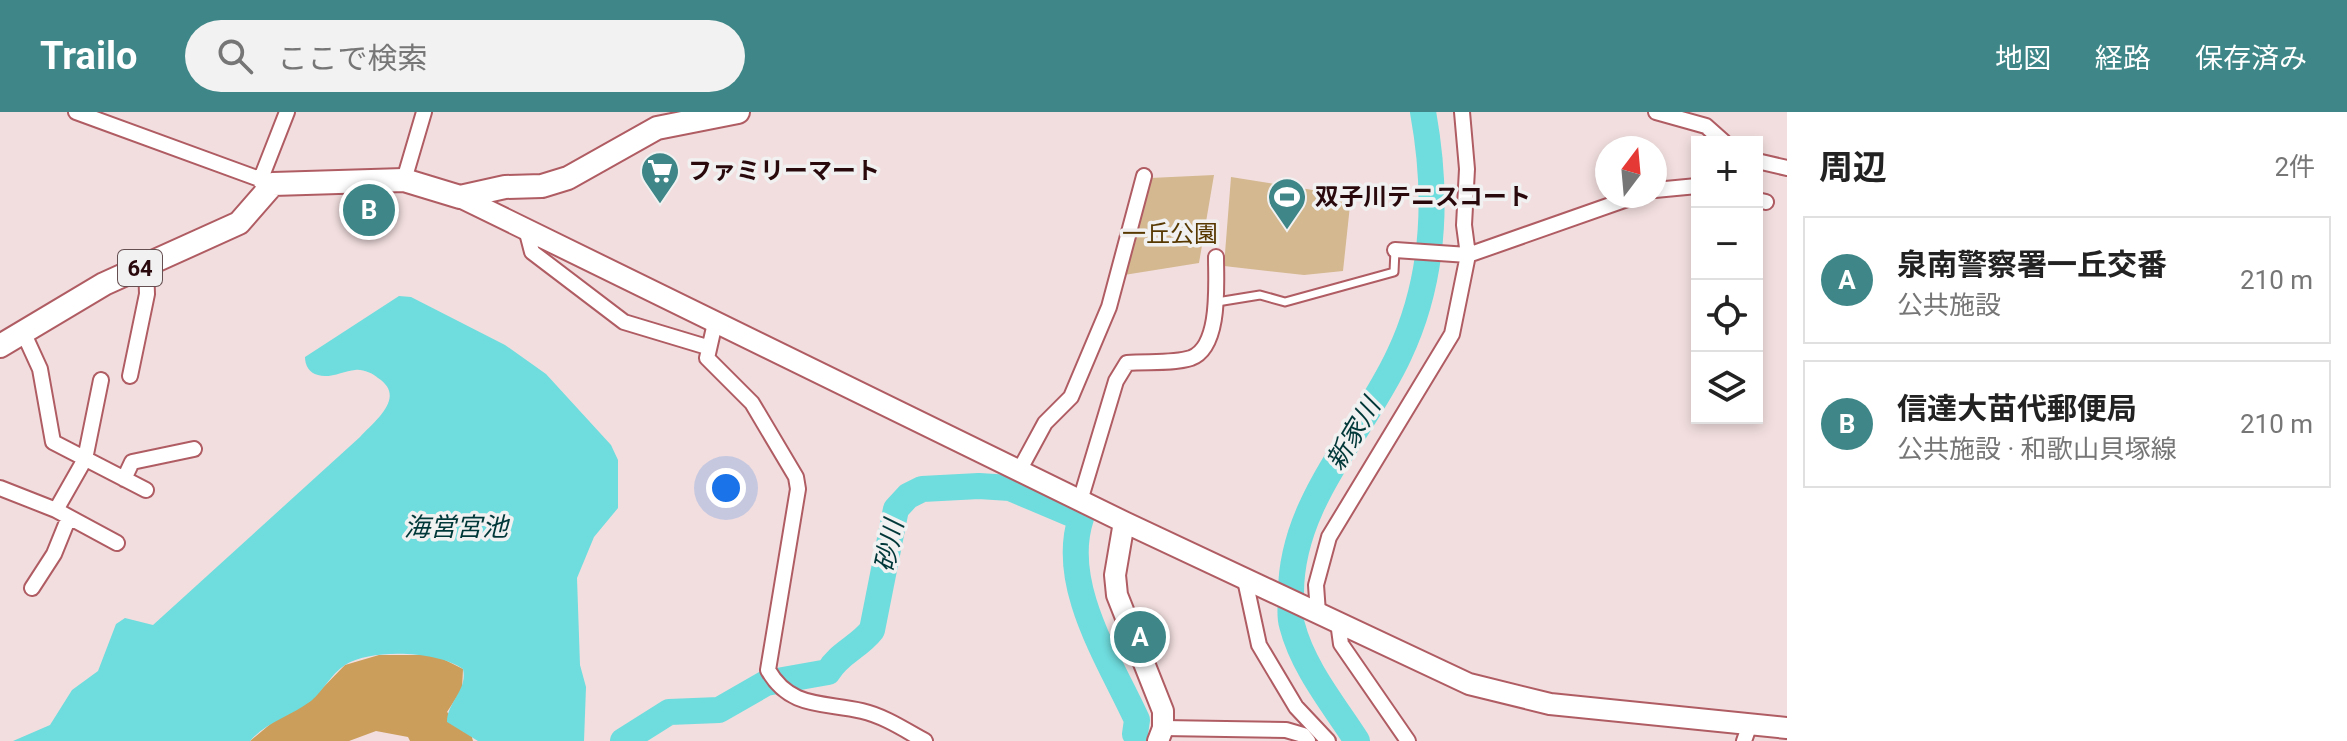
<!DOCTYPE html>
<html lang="ja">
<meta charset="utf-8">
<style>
:root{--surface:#fff;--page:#f2f2f2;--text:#222;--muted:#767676;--line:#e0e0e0;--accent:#3e8687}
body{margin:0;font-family:Roboto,"Noto Sans JP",sans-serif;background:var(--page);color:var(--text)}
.controls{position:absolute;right:24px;top:24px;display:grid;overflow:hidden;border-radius:0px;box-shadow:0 4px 12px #0003}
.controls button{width:72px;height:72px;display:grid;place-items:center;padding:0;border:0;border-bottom:2px solid var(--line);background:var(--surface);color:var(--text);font:40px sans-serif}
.compass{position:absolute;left:1595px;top:24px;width:72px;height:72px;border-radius:50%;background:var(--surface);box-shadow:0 4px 12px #0003;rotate:16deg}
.you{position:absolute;left:726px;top:376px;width:28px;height:28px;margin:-20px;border:6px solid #fff;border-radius:50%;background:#1a73e8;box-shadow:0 0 0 12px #1a73e833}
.badge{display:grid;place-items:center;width:52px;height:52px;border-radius:50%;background:var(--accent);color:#fff;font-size:26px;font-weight:700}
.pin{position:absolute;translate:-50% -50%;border:4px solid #fff;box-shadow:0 2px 8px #0006}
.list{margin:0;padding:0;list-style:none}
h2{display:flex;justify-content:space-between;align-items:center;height:104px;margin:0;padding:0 32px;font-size:34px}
h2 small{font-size:26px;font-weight:400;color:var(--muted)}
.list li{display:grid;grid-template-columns:52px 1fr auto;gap:24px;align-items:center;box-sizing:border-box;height:128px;margin:0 16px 16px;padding:0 16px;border:2px solid var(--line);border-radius:0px}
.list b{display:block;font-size:30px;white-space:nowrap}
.list p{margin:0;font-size:26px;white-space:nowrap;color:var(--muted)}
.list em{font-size:26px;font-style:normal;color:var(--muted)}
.icon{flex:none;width:44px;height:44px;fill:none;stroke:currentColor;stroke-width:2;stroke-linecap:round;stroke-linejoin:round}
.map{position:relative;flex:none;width:1787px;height:629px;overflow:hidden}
header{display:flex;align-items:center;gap:48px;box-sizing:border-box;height:112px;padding:0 40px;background:var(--accent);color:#fff}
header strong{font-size:38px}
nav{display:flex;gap:44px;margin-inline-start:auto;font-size:28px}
.search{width:560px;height:72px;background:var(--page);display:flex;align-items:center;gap:20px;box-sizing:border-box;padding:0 28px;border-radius:44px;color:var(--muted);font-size:30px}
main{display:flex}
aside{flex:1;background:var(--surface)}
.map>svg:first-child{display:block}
.green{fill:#d4b890}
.forest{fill:#cb9e5b}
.water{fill:#6fdcdd}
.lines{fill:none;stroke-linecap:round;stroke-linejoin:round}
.river{stroke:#6fdcdd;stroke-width:26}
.lane-casing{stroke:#b05c63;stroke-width:11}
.street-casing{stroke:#b05c63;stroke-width:18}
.secondary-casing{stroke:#b05c63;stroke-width:24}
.primary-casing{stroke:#b05c63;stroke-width:26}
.lane{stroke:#fff;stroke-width:7}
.street{stroke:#fff;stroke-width:14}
.secondary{stroke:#fff;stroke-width:20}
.primary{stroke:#fff;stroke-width:22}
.labels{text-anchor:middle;stroke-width:7;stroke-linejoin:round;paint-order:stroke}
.shield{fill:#f1f1f1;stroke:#664f51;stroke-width:2}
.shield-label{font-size:22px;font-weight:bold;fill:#2a090d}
.poi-label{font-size:24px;font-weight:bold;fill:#2a090d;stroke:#f1f1f1;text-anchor:start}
.park-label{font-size:24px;fill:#573900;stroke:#f1f1f1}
.water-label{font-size:26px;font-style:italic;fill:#003738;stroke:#f1f1f1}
</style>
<header>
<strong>Trailo</strong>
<div class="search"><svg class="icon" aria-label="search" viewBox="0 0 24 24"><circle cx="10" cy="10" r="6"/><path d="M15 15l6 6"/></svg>ここで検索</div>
<nav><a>地図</a><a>経路</a><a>保存済み</a></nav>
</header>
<main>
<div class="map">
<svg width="1787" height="629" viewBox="0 0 1787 629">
<rect width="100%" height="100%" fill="#f2dedf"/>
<path class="green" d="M1214,63L1199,151L1124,163L1150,66Z
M1231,65L1351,84L1343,159L1304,163L1224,154Z"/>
<path class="forest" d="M379,543H435L463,557L462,577L447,600L471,622L473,629H410L408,625L376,619L349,629H250L274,609L310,589L345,553Z"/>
<path class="water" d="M399,184L411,185L505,233L546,262L611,333L618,348V396L594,425L577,466L580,553L586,575L584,629H478L447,610C447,590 468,578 463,557C438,539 372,536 345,553C331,562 323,579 311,589C291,604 266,610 250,629H13L50,613L72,578L98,559L116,512L125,506L153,513L360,325C375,309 407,285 378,266C372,261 363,257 355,258C344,259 329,267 318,263C309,261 305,253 305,245Z"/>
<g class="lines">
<path class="river" d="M623,629L669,600L719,598L766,571L828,560C839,541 859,535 872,518L896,397L908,384L922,377L979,374L1010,376L1081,406C1059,473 1110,549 1137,608L1135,622
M1357,629C1334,593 1303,556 1292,513C1289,504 1291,493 1291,483C1290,390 1362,323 1399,243C1435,167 1438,82 1423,0"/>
<defs>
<path id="lane" d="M1217,190L1260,183L1285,190L1394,160L1395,138"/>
<path id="street" d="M76,0L273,72
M1656,0L1706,14L1724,30
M1757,49L1787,56
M404,68L424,0
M260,69L287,0
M1655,78L1697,74
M1757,88L1766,90
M526,117L532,140L624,210L707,235
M1395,138L1468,143L1636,84
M715,211L707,246L752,291L796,365L798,377L768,558C790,597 824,590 862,599C884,604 905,618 925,629
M24,222L40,257L53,330L146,378
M130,264L147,182L146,153
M1019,359L1045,311L1071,285L1109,195L1144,64
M124,367L132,350L194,337
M0,376L56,398L117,431
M1080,389L1116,269L1127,251C1146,249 1173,252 1191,246C1221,235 1216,171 1216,145
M56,398L85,347L101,268
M1245,468L1259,533L1296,595L1328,629
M32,476L54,442L69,405
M1318,501L1316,473L1329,425L1452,222L1468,143L1464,113L1467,57L1462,0
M1338,510L1341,532L1408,629
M1163,616L1286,618L1303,623L1308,629
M1744,629L1750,612"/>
<path id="secondary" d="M460,85L1124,410L1469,572L1550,592L1787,616
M1124,410L1115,463L1117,483L1163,599V616L1158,629"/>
<path id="primary" d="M0,234L104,172L239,111L273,72L404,68L460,85L505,75L542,74L568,66L657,16L738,0"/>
</defs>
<use href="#lane" class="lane-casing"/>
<use href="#street" class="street-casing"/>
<use href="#secondary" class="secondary-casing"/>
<use href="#primary" class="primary-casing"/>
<use href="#lane" class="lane"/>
<use href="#street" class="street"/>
<use href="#secondary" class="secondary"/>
<use href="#primary" class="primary"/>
</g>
<defs>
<symbol id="supermarket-pin" viewBox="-11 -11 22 30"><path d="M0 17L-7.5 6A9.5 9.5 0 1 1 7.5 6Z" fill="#3e8687" stroke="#f1f1f1"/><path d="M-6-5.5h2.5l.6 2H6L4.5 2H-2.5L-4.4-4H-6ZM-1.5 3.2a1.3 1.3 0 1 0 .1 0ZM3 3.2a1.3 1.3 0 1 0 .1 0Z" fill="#fff"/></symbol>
<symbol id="stadium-pin" viewBox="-11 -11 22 30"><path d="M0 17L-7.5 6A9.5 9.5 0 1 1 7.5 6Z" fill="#3e8687" stroke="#f1f1f1"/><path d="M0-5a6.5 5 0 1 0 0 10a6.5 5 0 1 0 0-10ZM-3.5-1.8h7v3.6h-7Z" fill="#fff"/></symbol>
</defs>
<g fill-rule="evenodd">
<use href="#supermarket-pin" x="638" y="37" width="44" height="60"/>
<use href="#stadium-pin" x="1265" y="63" width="44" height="60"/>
</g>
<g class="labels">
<rect class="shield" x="118" y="138" width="44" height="36" rx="6"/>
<g class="shield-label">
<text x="140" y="164">64</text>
</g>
<g class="poi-label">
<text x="688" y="67">ファミリーマート</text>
<text x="1315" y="93">双子川テニスコート</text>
</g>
<g class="park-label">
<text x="1170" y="130">一丘公園</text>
</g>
<g class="water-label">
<text transform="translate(1353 322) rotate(-59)" y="9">新家川</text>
<text x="456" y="424">海営宮池</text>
<text transform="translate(889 434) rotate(-78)" y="9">砂川</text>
</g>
</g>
</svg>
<div class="controls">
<button>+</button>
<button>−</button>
<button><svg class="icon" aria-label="locate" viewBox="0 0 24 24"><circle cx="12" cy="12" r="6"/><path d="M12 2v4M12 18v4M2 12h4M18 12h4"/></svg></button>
<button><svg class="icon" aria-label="layers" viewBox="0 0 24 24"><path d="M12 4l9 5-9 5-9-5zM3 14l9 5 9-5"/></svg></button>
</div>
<svg class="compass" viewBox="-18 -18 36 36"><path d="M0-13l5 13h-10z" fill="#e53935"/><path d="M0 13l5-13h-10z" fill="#767676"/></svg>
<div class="you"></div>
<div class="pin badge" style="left:1140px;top:525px">A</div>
<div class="pin badge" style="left:369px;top:98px">B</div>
</div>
<aside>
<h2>周辺<small>2件</small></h2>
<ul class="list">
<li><span class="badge">A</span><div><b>泉南警察署一丘交番</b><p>公共施設</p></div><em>210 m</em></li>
<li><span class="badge">B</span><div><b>信達大苗代郵便局</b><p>公共施設 · 和歌山貝塚線</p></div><em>210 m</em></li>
</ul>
</aside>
</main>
